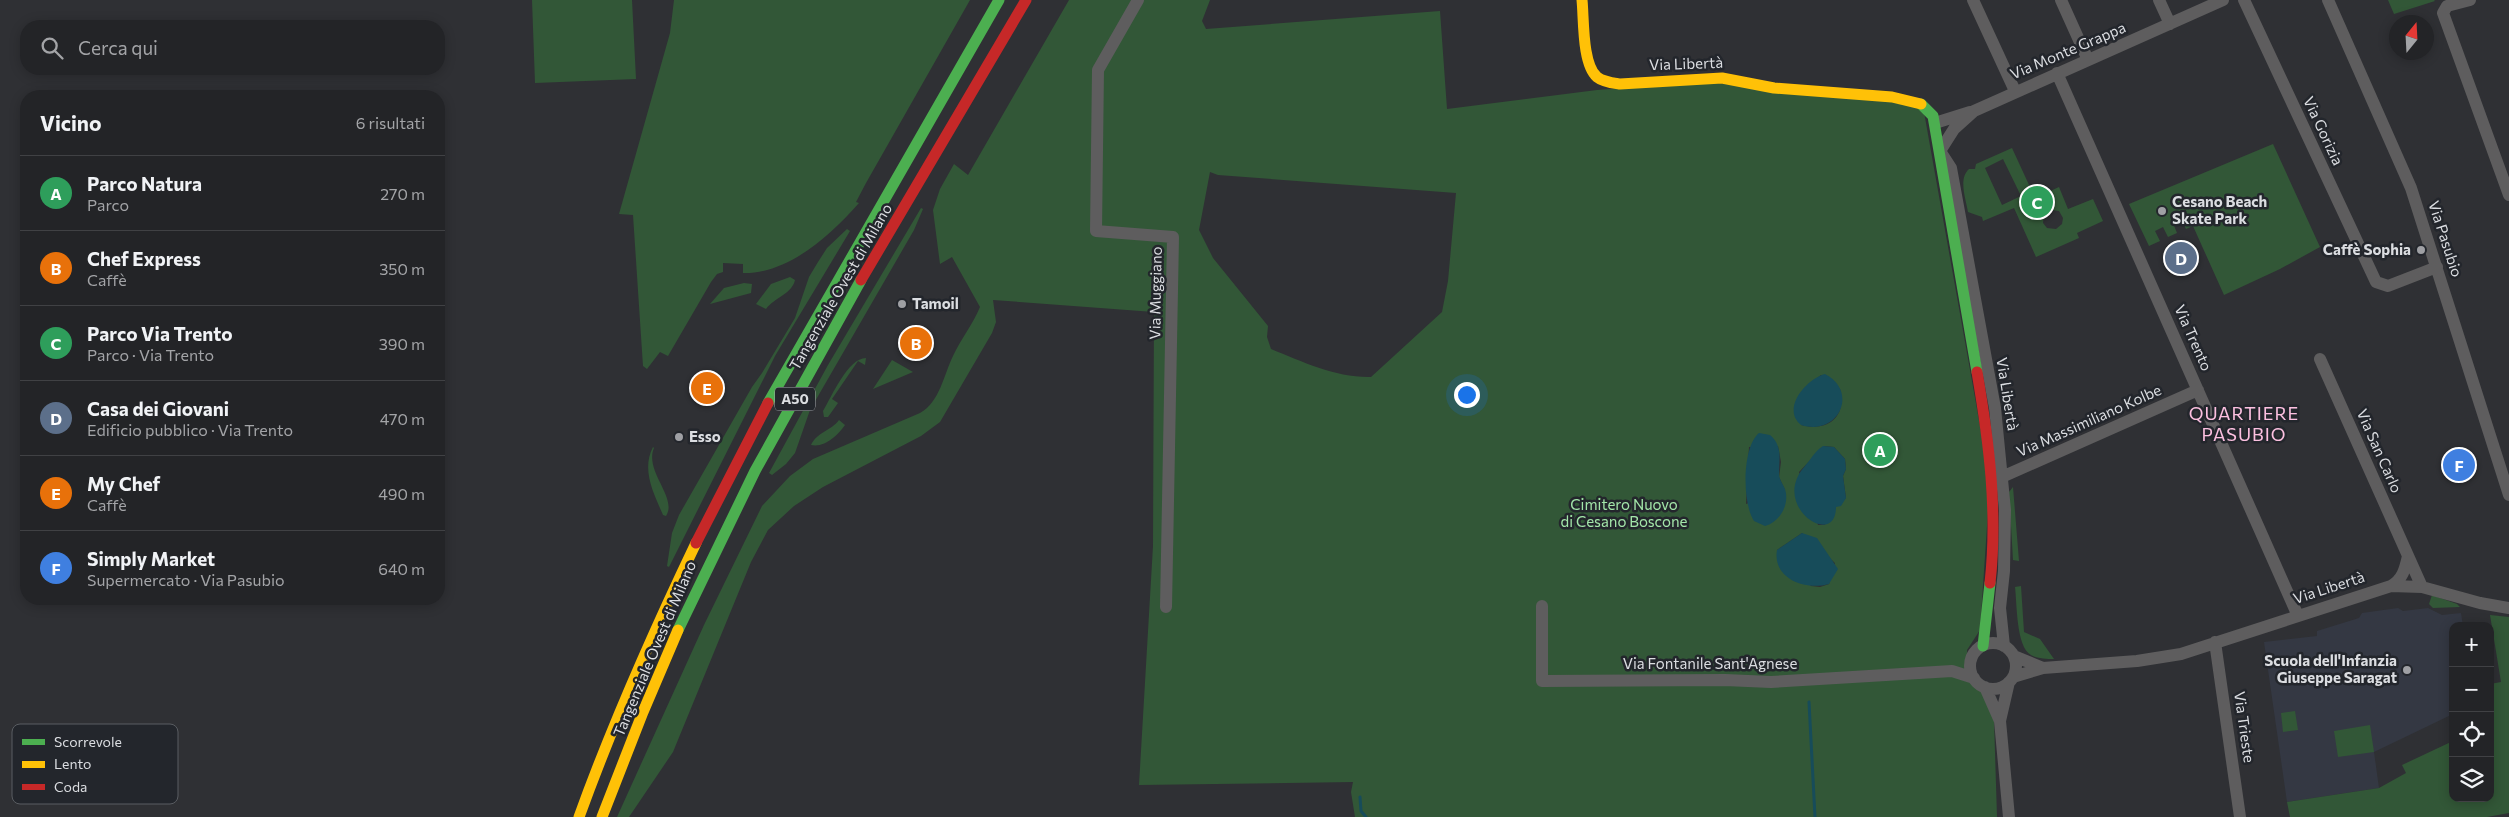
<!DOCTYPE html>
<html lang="it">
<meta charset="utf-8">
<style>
:root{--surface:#232427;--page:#2b2c2f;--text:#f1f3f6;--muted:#a3a4a7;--line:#404144;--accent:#db2777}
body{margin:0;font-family:Commissioner,sans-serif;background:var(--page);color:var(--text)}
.controls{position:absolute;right:15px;bottom:15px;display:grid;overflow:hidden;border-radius:10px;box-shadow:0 2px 12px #0003}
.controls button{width:45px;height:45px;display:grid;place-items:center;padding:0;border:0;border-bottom:1px solid var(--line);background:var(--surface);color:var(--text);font:25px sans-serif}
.compass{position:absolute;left:2389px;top:15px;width:45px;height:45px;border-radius:50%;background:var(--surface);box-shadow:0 2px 12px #0003;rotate:18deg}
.you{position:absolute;left:1466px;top:394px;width:18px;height:18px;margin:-12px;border:4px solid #fff;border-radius:50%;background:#1a73e8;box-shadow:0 0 0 8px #1a73e833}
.badge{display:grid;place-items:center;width:32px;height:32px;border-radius:50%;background:var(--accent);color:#fff;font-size:16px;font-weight:700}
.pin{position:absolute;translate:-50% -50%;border:2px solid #fff;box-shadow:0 1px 5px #0006}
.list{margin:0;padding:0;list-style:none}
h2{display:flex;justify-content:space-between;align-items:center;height:65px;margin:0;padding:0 20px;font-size:21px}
h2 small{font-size:16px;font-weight:400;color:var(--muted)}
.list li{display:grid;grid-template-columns:32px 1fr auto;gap:15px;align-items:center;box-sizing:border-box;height:75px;padding:0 20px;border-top:1px solid var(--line)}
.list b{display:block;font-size:19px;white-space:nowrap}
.list p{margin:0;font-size:16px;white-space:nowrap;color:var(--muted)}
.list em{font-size:16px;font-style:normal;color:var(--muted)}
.icon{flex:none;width:28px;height:28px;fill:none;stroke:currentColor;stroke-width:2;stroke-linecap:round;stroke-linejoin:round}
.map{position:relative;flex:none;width:2509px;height:817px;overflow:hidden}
.search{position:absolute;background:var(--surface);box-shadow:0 2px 12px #0003;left:20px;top:20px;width:425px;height:55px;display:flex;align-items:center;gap:12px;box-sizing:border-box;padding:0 18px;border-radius:20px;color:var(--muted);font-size:19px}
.panel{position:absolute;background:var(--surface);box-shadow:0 2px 12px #0003;left:20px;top:90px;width:425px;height:515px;border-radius:20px}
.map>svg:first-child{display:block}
.built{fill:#343843}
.green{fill:#325737;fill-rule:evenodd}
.water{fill:#174c5a}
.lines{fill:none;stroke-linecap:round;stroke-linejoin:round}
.stream{stroke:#174c5a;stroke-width:3}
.street{stroke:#5e5d5e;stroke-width:12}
.fast{stroke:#4caf50;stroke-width:11}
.slow{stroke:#ffc107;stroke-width:11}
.jam{stroke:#c62828;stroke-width:11}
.poi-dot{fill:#9fa0a4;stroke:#23262c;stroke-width:2}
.labels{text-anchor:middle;stroke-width:5;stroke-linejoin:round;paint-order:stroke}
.shield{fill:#23262c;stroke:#a4a6ab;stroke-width:1}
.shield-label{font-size:14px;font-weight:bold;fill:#dbdde1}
.street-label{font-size:15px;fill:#dbdde1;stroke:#23262c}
.poi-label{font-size:15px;font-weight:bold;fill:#dbdde1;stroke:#23262c;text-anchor:start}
.park-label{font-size:15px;fill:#a3e6a9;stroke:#23262c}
.quarter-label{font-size:18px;letter-spacing:1px;fill:#fcc0e0;stroke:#23262c}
.key{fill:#23262c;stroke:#5a5d62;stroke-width:1}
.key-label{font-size:14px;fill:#dbdde1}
</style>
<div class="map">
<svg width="2509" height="817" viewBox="0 0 2509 817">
<rect width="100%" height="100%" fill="#2f3034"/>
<path class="built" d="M2398,608L2403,611L2428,608L2442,615L2461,613L2463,626H2453V714L2374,752L2379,788L2287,802L2264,642L2317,636V631L2359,618L2362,613Z"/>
<path class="green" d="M532,0H632L636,79L535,83Z
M674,0H970L866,183L856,202L859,203C830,236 788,274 743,273V264L723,263V272L717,274L711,282L668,356L660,352L647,369L643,366L633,215L619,214L670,33Z
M1069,0H1210L1202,21L1206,29L1440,11L1447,109L1597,90L1706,82L1911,104L1924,112L1990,482L1980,630L1967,650L1970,682L1982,691L1994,720L1997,817H1355L1351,792L1353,782L1139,785L1153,546L1154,312L993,300L996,322L992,333L940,422L921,436L823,487L794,506L768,530L751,562L673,752L629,817H617L704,625L762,506L790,476L813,459L920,413C940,402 944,374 953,356C961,339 973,324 980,307L952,257L940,264L933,210L940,189L954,164L968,175ZM1210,172L1218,175L1456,193L1448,281L1442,312L1371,377C1337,378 1303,362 1271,349L1267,337L1268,326L1213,258L1199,230ZM1821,375L1840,389C1847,418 1827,432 1801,425L1807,386ZM1778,446L1781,462L1779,477L1785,490L1746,504L1749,447ZM1824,446L1834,447L1845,459L1846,469L1843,476L1846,498L1836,506L1832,520L1824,525H1818L1799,472ZM1802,533L1835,563L1829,584L1820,587L1811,586L1777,550Z
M2388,0H2434L2435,1L2394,14Z
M2273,144L2320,247L2280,269L2224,295L2193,226L2186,229L2181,219L2173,223L2177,233L2168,237L2163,227L2155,231L2160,241L2149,246L2129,204Z
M2012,148L2035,198L2059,187L2068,209L2093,199L2103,221L2077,233L2079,238L2036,257L2014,208L1983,221L1982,217L1968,212C1966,199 1958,179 1969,169H1975L1976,164ZM2003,159L2021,196L2002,205L1985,168ZM2051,210L2059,211L2063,218L2062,224L2056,229L2047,228L2043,223L2044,214Z
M921,208L923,209L914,230L810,410L795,453L786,464L772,475L769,473L828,365Z
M847,229L850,231L775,356L669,567L667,566L672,533L679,515L752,387L762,373L795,318L809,277L818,262L827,248Z
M790,277L795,280C792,294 775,297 766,309L756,304L771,284Z
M744,283L752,284L751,293L710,304L724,288Z
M866,358L865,365L858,361L832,399L838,403L828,417H824L823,411C832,396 848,358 866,358Z
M892,360L913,372L873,389Z
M839,420L845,425C838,435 825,448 811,445C817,432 831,431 839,420Z
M653,447L654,448C644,471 678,498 666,516L663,515C654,494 641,470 653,447Z
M2013,487L2019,561L2013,560L2009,492Z
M2021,586L2024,632L2040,639L2054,659C2047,659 2038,659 2031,655C2016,647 2017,603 2015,587Z
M2432,595L2457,604L2460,607L2433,608L2429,604Z
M2490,615L2509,617V813L2487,817H2290L2287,802L2379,788L2406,773L2402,765L2453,741V798H2490V684L2501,682Z
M2295,711L2298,730L2283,732L2281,713Z
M2370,725L2374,752L2338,757L2334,731Z"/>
<path class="water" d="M1825,374C1859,391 1839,437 1801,425C1781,409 1806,379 1825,374Z
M1759,433L1770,435C1783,446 1779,460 1779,474C1779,479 1783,484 1785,489C1790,504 1780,522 1765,526L1754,521C1742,503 1742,447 1759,433Z
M1823,446L1834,447L1845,459L1846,469L1843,476L1846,498L1841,506L1836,507C1836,550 1769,506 1805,466C1811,459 1815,451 1823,446Z
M1802,533L1817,538L1838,569L1829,584C1805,591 1772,578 1777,550Z"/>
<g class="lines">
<path class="stream" d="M1809,702L1815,817
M1360,797L1361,811L1366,817"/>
<path class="street" d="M1138,0L1098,70L1096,231L1173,237L1166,607
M1973,0L2015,91
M2061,0L2088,60
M2159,0L2170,24
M2244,0L2376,282L2388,286L2437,267
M2328,0L2411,188L2509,495
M2470,0L2447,6L2443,13L2509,195
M2057,73L2298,616
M1935,123L1970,112
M2320,359L2422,587
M1995,480L2198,390
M2391,586C2403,579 2405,569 2408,556
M1542,606V681L1725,680L1771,682L1952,671L1974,678
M2215,642L2240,817
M1970 666a23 23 0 1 1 46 0a23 23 0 1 1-46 0Z
M2004,646L2000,608L2004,571L2005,510L1995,408L1951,168L1940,151L1954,129L1974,111L2223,0
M2014,656L2043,668
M2013,677L2043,668L2137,661L2181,654L2391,586L2422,587L2480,603L2509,608
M1985,687L2000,721L2009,817
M2000,721L2009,682"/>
<path class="fast" d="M1921,104L1933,116L1977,372
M768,403L999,0
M678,630L755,471L861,280
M1983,646L1990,583"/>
<path class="slow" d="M1582,0C1584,19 1582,64 1597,77C1603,82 1613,83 1620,84L1722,78L1774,88L1892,97L1921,104
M579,817C613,723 653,633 696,543
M602,817L643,712L678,630"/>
<path class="jam" d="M861,280L1026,0
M1977,372C1989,442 1998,512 1990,583
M696,543L768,403"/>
</g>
<g class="poi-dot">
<circle cx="2162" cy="211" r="5"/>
<circle cx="2421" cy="250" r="5"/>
<circle cx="902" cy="304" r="5"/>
<circle cx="679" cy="437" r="5"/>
<circle cx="2407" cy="670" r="5"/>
</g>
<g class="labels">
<rect class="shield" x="775" y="387.5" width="40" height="23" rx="4"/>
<g class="shield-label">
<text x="795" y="404">A50</text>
</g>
<g class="street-label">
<text transform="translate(2068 51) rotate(-23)" y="5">Via Monte Grappa</text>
<text transform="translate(1686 64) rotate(-2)" y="5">Via Libertà</text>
<text transform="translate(2323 131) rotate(65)" y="5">Via Gorizia</text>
<text transform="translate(2445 239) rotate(72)" y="5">Via Pasubio</text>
<text transform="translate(841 287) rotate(-60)" y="5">Tangenziale Ovest di Milano</text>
<text transform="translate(1156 293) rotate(-89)" y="5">Via Muggiano</text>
<text transform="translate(2193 338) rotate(66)" y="5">Via Trento</text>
<text transform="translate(2007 394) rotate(81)" y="5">Via Libertà</text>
<text transform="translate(2089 421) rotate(-24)" y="5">Via Massimiliano Kolbe</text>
<text transform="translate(2379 451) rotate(66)" y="5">Via San Carlo</text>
<text transform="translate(2329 588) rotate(-18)" y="5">Via Libertà</text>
<text transform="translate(655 649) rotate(-67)" y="5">Tangenziale Ovest di Milano</text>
<text x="1710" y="669">Via Fontanile Sant'Agnese</text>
<text transform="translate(2244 727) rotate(82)" y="5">Via Trieste</text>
</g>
<g class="poi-label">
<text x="2172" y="207">Cesano Beach<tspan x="2172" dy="17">Skate Park</tspan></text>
<text x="2411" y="255" text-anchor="end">Caffè Sophia</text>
<text x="912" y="309">Tamoil</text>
<text x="689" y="442">Esso</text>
<text x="2397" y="666" text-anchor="end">Scuola dell'Infanzia<tspan x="2397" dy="17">Giuseppe Saragat</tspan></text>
</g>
<g class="park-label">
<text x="1624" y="510">Cimitero Nuovo<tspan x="1624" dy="17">di Cesano Boscone</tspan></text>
</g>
<g class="quarter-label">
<text x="2244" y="420">QUARTIERE<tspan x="2244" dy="21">PASUBIO</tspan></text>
</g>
</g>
<rect x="12" y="724" width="166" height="80" rx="8" class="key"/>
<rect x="22" y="739" width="23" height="6" fill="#4caf50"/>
<rect x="22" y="761" width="23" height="7" fill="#ffc107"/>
<rect x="22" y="784" width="23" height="6" fill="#c62828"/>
<g class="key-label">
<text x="54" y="747">Scorrevole</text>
<text x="54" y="769">Lento</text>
<text x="54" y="792">Coda</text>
</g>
</svg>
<div class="controls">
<button>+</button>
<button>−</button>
<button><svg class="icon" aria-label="locate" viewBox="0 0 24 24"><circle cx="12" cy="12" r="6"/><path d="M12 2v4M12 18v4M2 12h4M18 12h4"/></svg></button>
<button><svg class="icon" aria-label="layers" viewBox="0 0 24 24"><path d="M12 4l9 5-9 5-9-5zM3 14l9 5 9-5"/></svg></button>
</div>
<svg class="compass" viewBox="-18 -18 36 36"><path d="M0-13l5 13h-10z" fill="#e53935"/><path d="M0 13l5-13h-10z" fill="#a3a4a7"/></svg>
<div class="you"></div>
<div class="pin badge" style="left:1880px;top:450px;background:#2e9e5b">A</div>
<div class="pin badge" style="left:916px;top:343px;background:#e8710a">B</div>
<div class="pin badge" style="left:2037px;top:202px;background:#2e9e5b">C</div>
<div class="pin badge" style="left:2181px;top:258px;background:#5c6f8a">D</div>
<div class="pin badge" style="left:707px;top:388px;background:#e8710a">E</div>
<div class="pin badge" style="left:2459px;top:465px;background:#3f7fe0">F</div>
<div class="search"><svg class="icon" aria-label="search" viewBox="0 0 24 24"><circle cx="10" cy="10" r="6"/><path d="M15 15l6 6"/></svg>Cerca qui</div>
<section class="panel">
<h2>Vicino<small>6 risultati</small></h2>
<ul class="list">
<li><span class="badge" style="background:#2e9e5b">A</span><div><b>Parco Natura</b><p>Parco</p></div><em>270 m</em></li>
<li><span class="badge" style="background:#e8710a">B</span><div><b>Chef Express</b><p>Caffè</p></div><em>350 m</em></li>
<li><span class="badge" style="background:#2e9e5b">C</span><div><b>Parco Via Trento</b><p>Parco · Via Trento</p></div><em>390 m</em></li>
<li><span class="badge" style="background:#5c6f8a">D</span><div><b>Casa dei Giovani</b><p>Edificio pubblico · Via Trento</p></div><em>470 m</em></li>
<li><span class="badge" style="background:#e8710a">E</span><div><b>My Chef</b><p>Caffè</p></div><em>490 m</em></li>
<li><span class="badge" style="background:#3f7fe0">F</span><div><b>Simply Market</b><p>Supermercato · Via Pasubio</p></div><em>640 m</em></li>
</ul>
</section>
</div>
